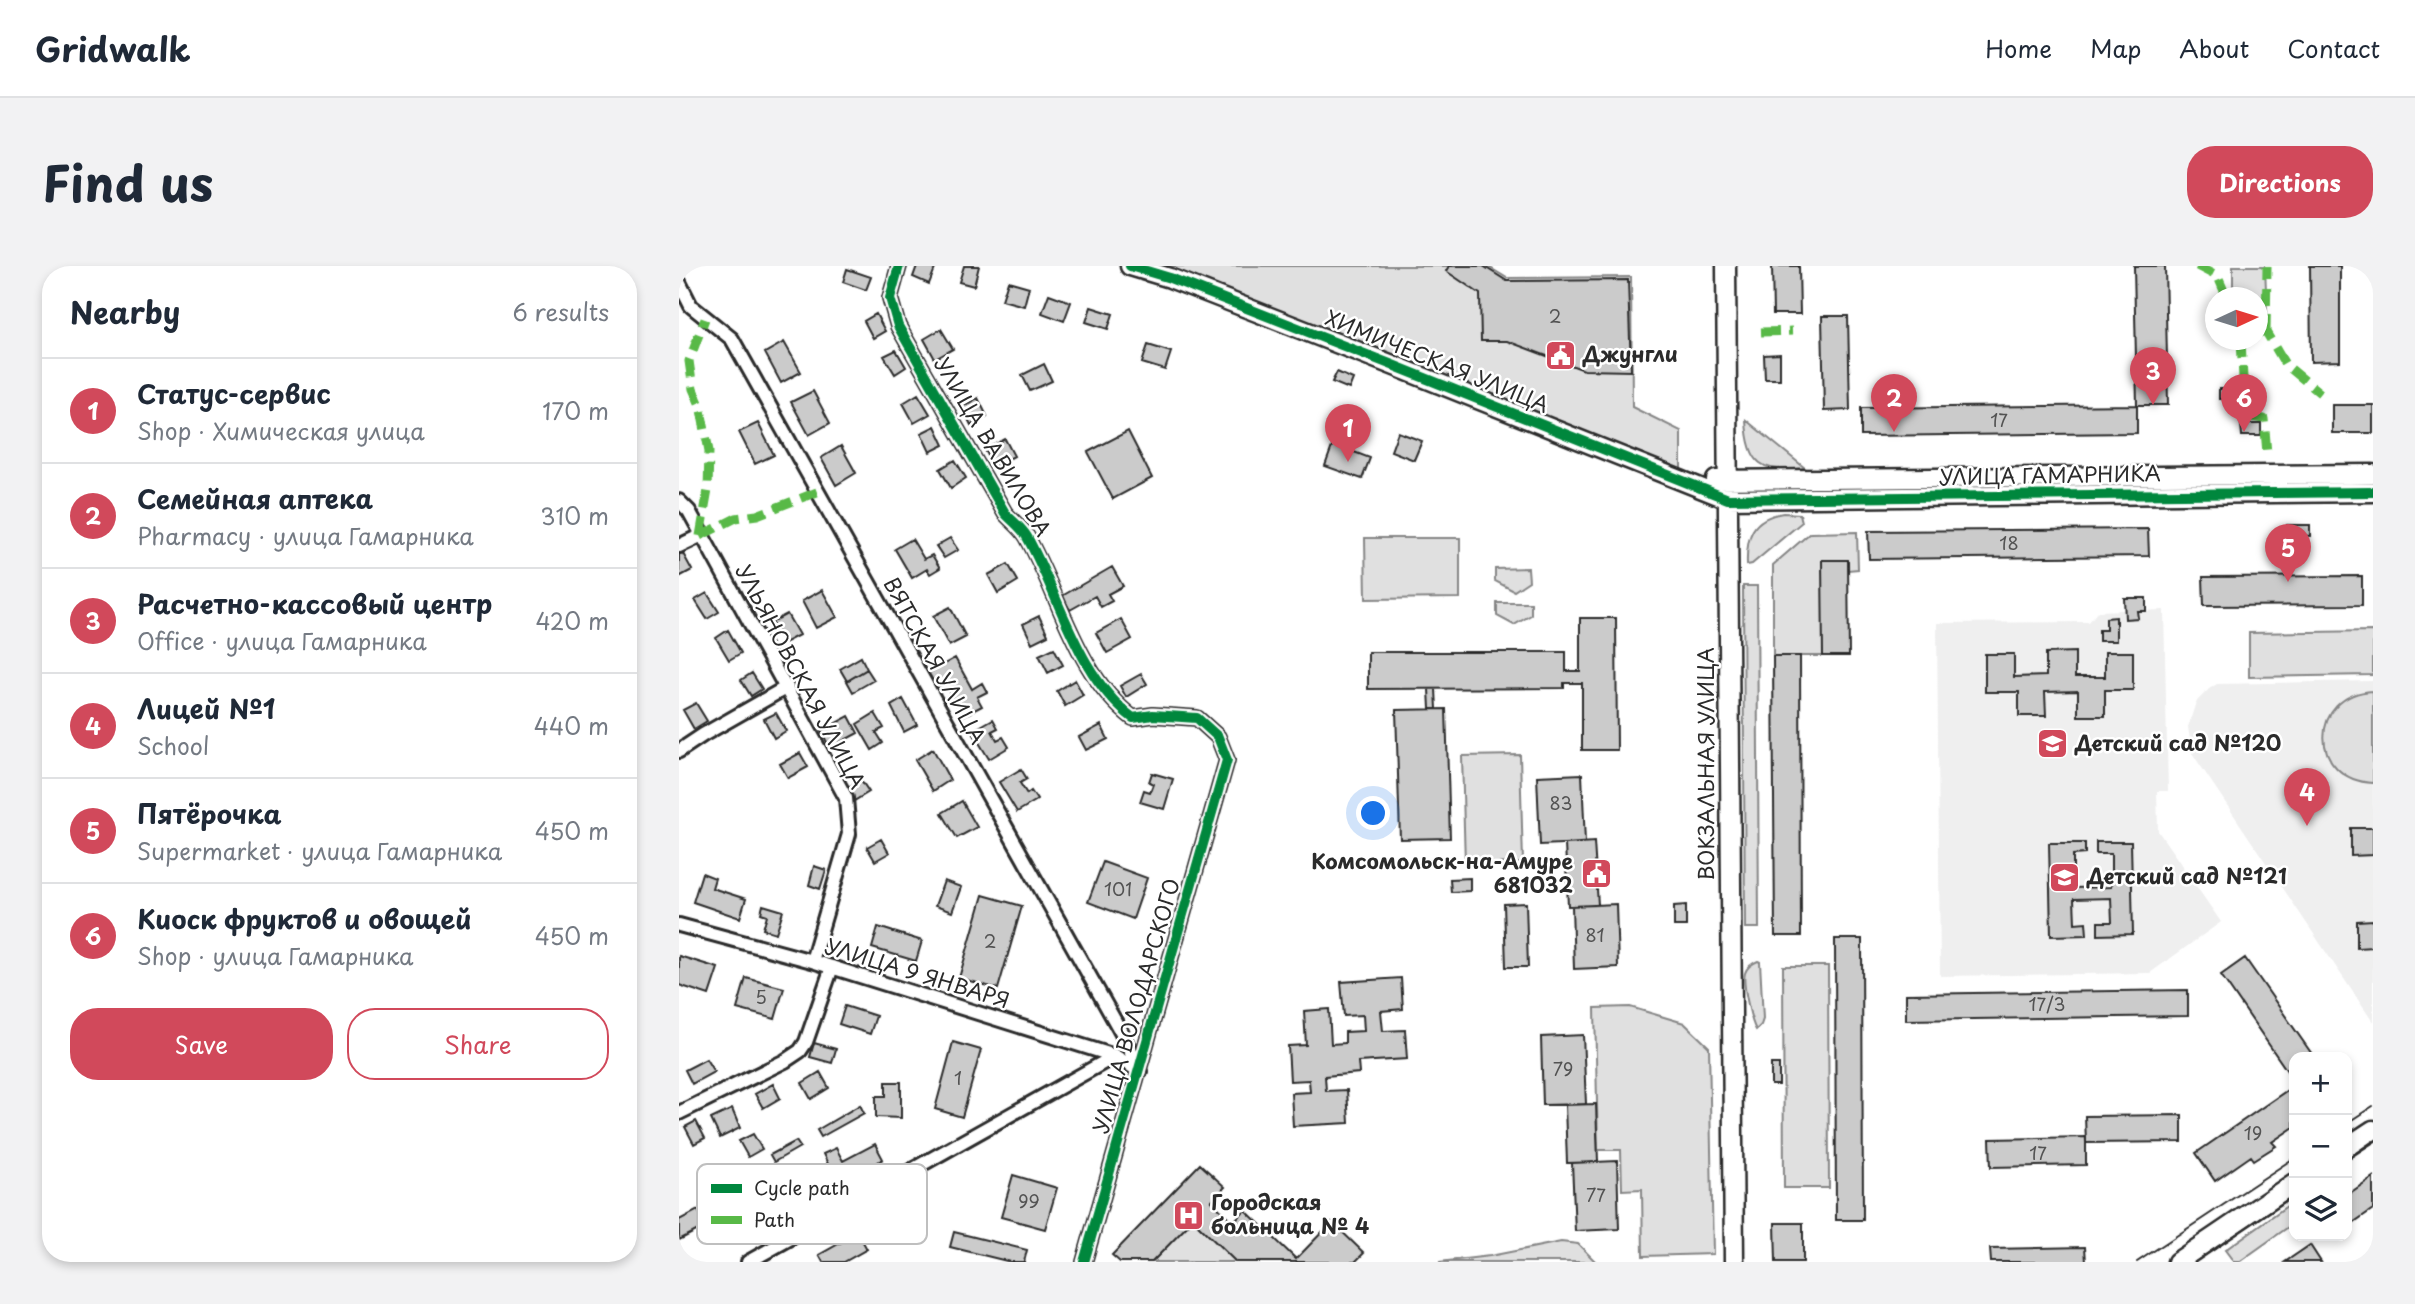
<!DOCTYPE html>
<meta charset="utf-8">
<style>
:root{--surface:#fff;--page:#f2f2f3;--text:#1f2937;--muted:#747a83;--line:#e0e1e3;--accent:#d1495b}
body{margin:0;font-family:"Playpen Sans",sans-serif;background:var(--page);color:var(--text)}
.controls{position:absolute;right:21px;bottom:21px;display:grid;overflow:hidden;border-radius:14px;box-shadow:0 4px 10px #0003}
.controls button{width:63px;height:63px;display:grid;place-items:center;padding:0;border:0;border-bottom:2px solid var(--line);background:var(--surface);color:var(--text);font:35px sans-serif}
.compass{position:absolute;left:1526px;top:21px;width:63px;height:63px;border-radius:50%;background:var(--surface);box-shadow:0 4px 10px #0003;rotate:86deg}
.you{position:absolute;left:695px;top:548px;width:24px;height:24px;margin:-18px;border:5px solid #fff;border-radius:50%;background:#1a73e8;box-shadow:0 0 0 10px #1a73e833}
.badge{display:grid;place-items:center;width:46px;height:46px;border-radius:50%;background:var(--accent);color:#fff;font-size:23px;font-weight:700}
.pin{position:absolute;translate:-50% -58px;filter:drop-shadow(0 2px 4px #0008)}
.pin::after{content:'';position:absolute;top:37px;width:24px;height:21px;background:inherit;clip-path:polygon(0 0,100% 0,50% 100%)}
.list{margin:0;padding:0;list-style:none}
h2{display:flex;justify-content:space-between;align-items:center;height:91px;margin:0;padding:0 28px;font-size:30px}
h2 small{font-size:23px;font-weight:400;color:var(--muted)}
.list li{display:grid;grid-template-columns:46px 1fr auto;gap:21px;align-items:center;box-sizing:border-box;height:105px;padding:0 28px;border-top:2px solid var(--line)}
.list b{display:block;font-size:26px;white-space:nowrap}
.list p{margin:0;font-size:23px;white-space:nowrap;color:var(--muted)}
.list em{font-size:23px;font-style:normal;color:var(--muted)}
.actions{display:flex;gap:14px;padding:21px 28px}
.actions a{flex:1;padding:16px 0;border:2px solid var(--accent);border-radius:28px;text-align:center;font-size:24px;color:var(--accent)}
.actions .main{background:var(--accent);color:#fff}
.icon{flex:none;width:38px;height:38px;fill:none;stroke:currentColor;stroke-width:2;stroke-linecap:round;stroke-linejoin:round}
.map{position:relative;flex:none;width:1694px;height:996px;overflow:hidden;border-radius:28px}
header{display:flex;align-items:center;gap:42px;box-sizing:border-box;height:98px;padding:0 35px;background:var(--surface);border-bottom:2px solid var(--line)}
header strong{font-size:33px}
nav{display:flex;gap:38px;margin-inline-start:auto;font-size:24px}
.intro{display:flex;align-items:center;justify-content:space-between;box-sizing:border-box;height:168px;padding:0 42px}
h1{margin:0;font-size:49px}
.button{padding:18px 32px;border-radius:28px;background:var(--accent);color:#fff;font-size:24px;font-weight:700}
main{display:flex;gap:42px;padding:0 42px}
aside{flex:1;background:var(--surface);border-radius:28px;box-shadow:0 4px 10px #0003}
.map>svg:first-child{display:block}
.built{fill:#efefef}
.green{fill:#e0e0e0;stroke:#868686;stroke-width:2}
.building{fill:#cbcbcb;stroke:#2b2b2b;stroke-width:2}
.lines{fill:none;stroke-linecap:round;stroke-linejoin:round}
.street-casing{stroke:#2b2b2b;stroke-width:18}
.secondary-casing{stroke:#2b2b2b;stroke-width:23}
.street{stroke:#fff;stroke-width:12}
.secondary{stroke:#fff;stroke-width:18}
.tram{stroke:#2b2b2b;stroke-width:2}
.quiet{stroke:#58b947;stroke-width:9;stroke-dasharray:18 9;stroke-linecap:butt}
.cycleway-casing{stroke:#fff;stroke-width:15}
.cycleway{stroke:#00873e;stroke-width:10}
.labels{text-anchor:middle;stroke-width:5;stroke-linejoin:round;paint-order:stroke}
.number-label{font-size:18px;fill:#535353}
.poi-label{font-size:21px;font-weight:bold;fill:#2b2b2b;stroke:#fff;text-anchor:start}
.street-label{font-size:21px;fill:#2b2b2b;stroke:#fff}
.key{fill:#fff;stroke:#bfbfbf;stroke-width:2}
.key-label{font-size:19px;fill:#2b2b2b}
</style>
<header>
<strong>Gridwalk</strong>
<nav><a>Home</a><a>Map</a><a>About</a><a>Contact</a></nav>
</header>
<div class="intro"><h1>Find us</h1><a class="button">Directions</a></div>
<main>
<aside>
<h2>Nearby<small>6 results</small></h2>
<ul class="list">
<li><span class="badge">1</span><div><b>Статус-сервис</b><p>Shop · Химическая улица</p></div><em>170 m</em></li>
<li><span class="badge">2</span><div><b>Семейная аптека</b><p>Pharmacy · улица Гамарника</p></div><em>310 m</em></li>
<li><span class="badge">3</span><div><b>Расчетно-кассовый центр</b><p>Office · улица Гамарника</p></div><em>420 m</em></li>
<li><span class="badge">4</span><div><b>Лицей №1</b><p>School</p></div><em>440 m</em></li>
<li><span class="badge">5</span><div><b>Пятёрочка</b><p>Supermarket · улица Гамарника</p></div><em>450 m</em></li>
<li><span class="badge">6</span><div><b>Киоск фруктов и овощей</b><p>Shop · улица Гамарника</p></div><em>450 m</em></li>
</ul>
<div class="actions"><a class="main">Save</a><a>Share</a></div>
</aside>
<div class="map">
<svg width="1694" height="996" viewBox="0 0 1694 996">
<rect width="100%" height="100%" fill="#fff"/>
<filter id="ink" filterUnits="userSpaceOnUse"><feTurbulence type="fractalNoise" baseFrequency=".0143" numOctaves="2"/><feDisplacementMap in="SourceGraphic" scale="14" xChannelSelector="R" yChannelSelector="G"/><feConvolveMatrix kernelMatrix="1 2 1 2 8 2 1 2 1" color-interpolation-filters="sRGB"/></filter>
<g filter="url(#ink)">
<path class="built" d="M1445,344L1446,353L1458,352V345L1485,344L1489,525H1478L1479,565L1542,656L1471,707L1261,710L1258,357L1410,356L1419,345Z
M1694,415V756L1513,487L1509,461L1517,436L1530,423L1538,418Z"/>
<path class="green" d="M451,0H808L828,12L952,11L953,141L1002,165V214Z
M1554,0H1586L1588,50H1579L1578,32L1554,31Z
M1067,154L1121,198L1126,202C1082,208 1069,198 1067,154Z
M1104,247L1121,248L1123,256L1073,298L1068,299C1067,270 1073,252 1104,247Z
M1178,266L1179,303L1169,304V294H1144V390H1094V299L1131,267Z
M686,272H781V332L687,333Z
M849,302L850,315L835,325L816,315V303Z
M1064,320H1078L1080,662H1066Z
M818,337H852V349L835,359L818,350Z
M1694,365V409L1570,411V367Z
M1694,425V517C1629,514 1629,428 1694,425Z
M841,489L844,597L786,598L783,490Z
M1079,695L1081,696L1084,753L1082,759L1077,764C1072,756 1063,717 1066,707C1068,701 1074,697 1079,695Z
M1104,700H1149L1150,922H1105Z
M951,741L1005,757L1030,781L1034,988L964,990L963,923L943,924L942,884H919L916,742Z
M1615,935V957L1560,996H1555L1546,984Z
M514,954L557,996H473Z
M882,976L899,978L917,996H760L811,990Z"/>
<path class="building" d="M238,0H257L250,18L234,11Z
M285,0H300L295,20L280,16Z
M770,0H804L828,15L949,14L952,105L905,104L828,75H802L801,28L767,5Z
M1093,0H1120L1121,48H1094Z
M1455,0H1486L1489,139H1458Z
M1631,0H1661V95L1632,96Z
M168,3L192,11L187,24L164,16Z
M329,15L350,21L345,40L323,34Z
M370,28L392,36L385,55L363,47Z
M412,41L434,48L429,63L407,56Z
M197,48L206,65L194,72L185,55Z
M1143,50H1169L1171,144L1145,145Z
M262,63L274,83L256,93L245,73Z
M105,76L122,106L102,117L86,87Z
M469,79L492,86L486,104L463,97Z
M217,84L227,101L216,108L205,90Z
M1101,88V113H1086L1085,89Z
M365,98L373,115L351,125L343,109Z
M658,106L674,113L670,123L653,116Z
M1540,123H1554V133H1540Z
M134,125L151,157L130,169L112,136Z
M239,128L251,148L235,157L224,137Z
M299,132L308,150L292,159L283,141Z
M1458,139V167L1182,170V142Z
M1653,139H1694V167H1653Z
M79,157L95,189L76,198L60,166Z
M1562,158H1582V170H1563Z
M256,160L265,179L251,186L242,167Z
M449,165L473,212L434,233L409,186Z
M719,166L743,175L735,194L712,185Z
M326,173L335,190L315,201L306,184Z
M654,178L691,192L683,213L646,200Z
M162,180L177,207L157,219L142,192Z
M276,194L287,212L272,222L261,203Z
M1608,259H1631V270L1608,269Z
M1469,263L1470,290L1190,293L1189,265Z
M271,272L279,284L265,292L257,280Z
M233,273L245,293L253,289L261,302L251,308L248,303L233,312L216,283Z
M2,284L13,304L0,311V285Z
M1143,294H1169L1170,390H1144Z
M329,298L339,315L319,327L309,309Z
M433,301L444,320L429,328L433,335L422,341L416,330L391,344L383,330Z
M1683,310V339L1525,340L1524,311Z
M143,324L158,351L137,362L123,335Z
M28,327L40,346L28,353L16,334Z
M1445,332H1467V345H1458L1459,352L1446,353Z
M271,341L287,371L270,380L254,350Z
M108,348L120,369L105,377L93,356Z
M360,350L369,369L353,377L344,358Z
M1437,351V375H1420V364H1427V352Z
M901,352H937L938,484H903V417H885V422L689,423V386H887V405H901Z
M442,353L453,373L428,387L417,367Z
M49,364L62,387L50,394L37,372Z
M375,382L384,399L369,407L360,389Z
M1396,386V411H1426V386H1454V424H1426V450H1399V425L1366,426L1367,450H1340V426H1306V388H1335V411L1367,410V387Z
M1094,390H1121L1122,670H1096Z
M182,391L188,403L168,415L161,403Z
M276,392L293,423L303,417L308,426L298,431L303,440L284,450L266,417L257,422L249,407Z
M188,403L195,414L174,426L168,415Z
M73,407L83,423L72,430L62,414Z
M462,408L468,418L447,431L441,420Z
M396,414L404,429L386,440L378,425Z
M750,423H757L758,443H751Z
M224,433L238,459L225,466L212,440Z
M17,437L28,455L15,463L4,444Z
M767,443L771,572L721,573L717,444Z
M97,447L107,465L95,472L85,453Z
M196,447L205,462L197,466L204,477L193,484L178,458Z
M170,450L179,467L151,482L142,465Z
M314,453L319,462L313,465L318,474L324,471L330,481L310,493L293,465Z
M422,459L429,473L407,484L400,471Z
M254,483L271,514L254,525L236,494Z
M121,487L129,501L109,512L101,498Z
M342,503L348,513L341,517L348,528L352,525L358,534L338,546L320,516Z
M473,507L494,513L485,543L461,536L465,524L471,526L474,518L470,516Z
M903,508L906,577L861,579L858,510Z
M182,514L190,526L175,535L168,522Z
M283,535L298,561L278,572L263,547Z
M1672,562H1694V589L1672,590Z
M202,573L210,587L196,595L188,581Z
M915,576L919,639L889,640L886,578Z
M1417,576H1452L1454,668L1419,669V656H1433L1432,632L1395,633L1396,657L1407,656L1408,669L1372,670L1370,577H1406V588L1394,589V622L1432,621V588H1417Z
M424,596L468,612L454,653L409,636Z
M135,600L147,604L141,623L130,619Z
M23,607L36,612L33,622L67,633L61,652L14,636Z
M791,612V625L772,626L771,613Z
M265,615L282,621L273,646L256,640Z
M304,629L343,640L319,723L280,712Z
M847,637L849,701H827L825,638Z
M937,638L939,701L895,703L893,640Z
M84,639L104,645L97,667L84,663L88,649L82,647Z
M1007,639V660H995V640Z
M1694,654V681L1678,682V655Z
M199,661L243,675L237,695L193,682Z
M1156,673H1183L1184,954H1157Z
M0,690L39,702L30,729L0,719Z
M1566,692L1635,791H1615V815L1542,709Z
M67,712L105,722L96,753L58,743Z
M722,712L724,743L702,745L704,765L726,764L728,793L679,796L680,807L646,810L647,825L668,824L670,857L614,860L612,827L631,826L630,814L611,815L609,780L627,779L625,745L650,743L652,778L666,777V766L685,765L684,749L665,750L662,716Z
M1509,724V750L1227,754V728Z
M166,740L197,750L191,768L160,758Z
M904,769L907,838L864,839L862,771Z
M274,776L302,784L283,851L256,843Z
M135,777L157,783L153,797L131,791Z
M27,793L35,806L13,818L6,804Z
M1092,798H1100V819H1092Z
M141,806L150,822L132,833L123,817Z
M207,816H222V852L197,851V830H207Z
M94,818L101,832L84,842L76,828Z
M1610,823L1615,831V861L1593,876L1597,880L1575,894L1572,890L1536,915L1517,887Z
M917,838L919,896L888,897L886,839Z
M181,839L185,847L142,871L138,864Z
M53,843L61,862L41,872L32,853Z
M1503,849V876L1407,877L1406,850Z
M17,855L26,872L15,878L6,861Z
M74,868L83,883L69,891L60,875Z
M1407,871V899L1312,901L1311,873Z
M117,875L121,881L95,896L91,889Z
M196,878L204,893L168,913L165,907L156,912L144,888L157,882L164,895Z
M938,895L940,963L896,965L893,897Z
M521,898L546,921L532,935L554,956L566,944L617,993L653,956L685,987L676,996H557L514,954L473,996H441L433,989Z
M334,909L378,922L366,963L322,951Z
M1694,911V943L1668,961V929Z
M19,944L27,960L0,974V954Z
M1096,957H1124V996H1097Z
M275,966L348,984L345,996H332L271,981Z
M179,967L188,983L165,996H144L140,989Z
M1631,979L1642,996H1606Z
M1406,981L1407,996H1312L1311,983Z"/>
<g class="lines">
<defs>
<path id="street" d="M220,0L211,32L219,60L326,247C333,255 343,262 348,271C381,330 398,410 454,452L474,449L518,452L539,471L548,494L405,996
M0,16L12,40L53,73L442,766L461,805
M0,235L10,245L167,532L170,568L133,695
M0,280L21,270
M0,485L24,469L108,421
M0,659L133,695L436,790L460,805
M0,847L106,795L121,785L127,776L153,701
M69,996L436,790"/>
<path id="secondary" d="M451,0L491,12L716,100L1049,233L1694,226
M1047,0L1055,996
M1037,214L1694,208
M1668,881L1694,864
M1498,996L1615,917"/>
</defs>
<use href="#street" class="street-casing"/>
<use href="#secondary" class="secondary-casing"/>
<use href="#street" class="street"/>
<use href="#secondary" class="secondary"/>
<path class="tram" d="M1668,857L1694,840
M1668,893L1694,875
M1458,996L1615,892
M1516,996L1615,929"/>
<path class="quiet" d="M1518,0L1539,11L1548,32
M1082,66L1113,65
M1578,66H1587L1606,98L1641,127
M1587,66L1588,0
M1562,74L1566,150L1585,153L1588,187
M21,270L29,224L30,185L21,139L14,123L10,95L26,53
M21,270L57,252L78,249L138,226"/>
<defs>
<path id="cycleway" d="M220,0L211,32L219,60L326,247C333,255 343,262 348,271C381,330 398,410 454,452L474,449L518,452L539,471L548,494L405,996
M451,0L491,12L716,100L1049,233L1694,226"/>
</defs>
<use href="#cycleway" class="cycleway-casing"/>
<use href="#cycleway" class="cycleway"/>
</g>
</g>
<defs>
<symbol id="civic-square" viewBox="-11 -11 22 22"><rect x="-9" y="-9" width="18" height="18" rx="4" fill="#d1495b" stroke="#fff"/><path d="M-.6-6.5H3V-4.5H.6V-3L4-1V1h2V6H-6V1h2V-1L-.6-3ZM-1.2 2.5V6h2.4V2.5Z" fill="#fff"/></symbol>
<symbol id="school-square" viewBox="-11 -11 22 22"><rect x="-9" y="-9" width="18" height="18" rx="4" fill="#d1495b" stroke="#fff"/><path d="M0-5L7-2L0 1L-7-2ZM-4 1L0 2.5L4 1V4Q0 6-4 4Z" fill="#fff"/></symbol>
<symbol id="hospital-square" viewBox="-11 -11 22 22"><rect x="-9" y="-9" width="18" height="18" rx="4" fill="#d1495b" stroke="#fff"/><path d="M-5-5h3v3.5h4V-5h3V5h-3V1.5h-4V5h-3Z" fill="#fff"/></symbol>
</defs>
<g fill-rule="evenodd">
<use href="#civic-square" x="864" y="72" width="35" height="35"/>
<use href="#school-square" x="1356" y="460" width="35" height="35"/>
<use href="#civic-square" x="900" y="590" width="35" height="35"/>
<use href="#school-square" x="1368" y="594" width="35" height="35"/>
<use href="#hospital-square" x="492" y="932" width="35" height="35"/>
</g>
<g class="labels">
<g class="number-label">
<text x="876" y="57">2</text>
<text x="1320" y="161">17</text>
<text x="1330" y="284">18</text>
<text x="882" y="544">83</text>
<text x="439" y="630">101</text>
<text x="916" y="676">81</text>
<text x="311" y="682">2</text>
<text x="82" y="738">5</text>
<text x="1368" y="745">17/3</text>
<text x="884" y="810">79</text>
<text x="279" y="819">1</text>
<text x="1574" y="874">19</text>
<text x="1359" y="894">17</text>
<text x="917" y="936">77</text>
<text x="350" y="942">99</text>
</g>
<g class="poi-label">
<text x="904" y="96">Джунгли</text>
<text x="1396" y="485">Детский сад №120</text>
<text x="894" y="603" text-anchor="end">Комсомольск-на-Амуре<tspan x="894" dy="24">681032</tspan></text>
<text x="1408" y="618">Детский сад №121</text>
<text x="532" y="944">Городская<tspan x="532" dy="24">больница № 4</tspan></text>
</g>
<g class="street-label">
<text transform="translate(758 96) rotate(22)" y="7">ХИМИЧЕСКАЯ УЛИЦА</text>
<text transform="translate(313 181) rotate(59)" y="7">УЛИЦА ВАВИЛОВА</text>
<text transform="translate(1371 210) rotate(-1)" y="7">УЛИЦА ГАМАРНИКА</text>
<text transform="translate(255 395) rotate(61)" y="7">ВЯТСКАЯ УЛИЦА</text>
<text transform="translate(121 411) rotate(62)" y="7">УЛЬЯНОВСКАЯ УЛИЦА</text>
<text transform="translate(1028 498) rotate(-90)" y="7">ВОКЗАЛЬНАЯ УЛИЦА</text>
<text transform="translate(238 708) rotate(17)" y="7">УЛИЦА 9 ЯНВАРЯ</text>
<text transform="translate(458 740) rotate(-74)" y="7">УЛИЦА ВОЛОДАРСКОГО</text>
</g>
</g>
<rect x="18" y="898" width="230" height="80" rx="10" class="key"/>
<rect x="32" y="918" width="31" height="9" fill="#00873e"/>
<rect x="32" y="950" width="31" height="8" fill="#58b947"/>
<g class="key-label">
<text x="75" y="929">Cycle path</text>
<text x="75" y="961">Path</text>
</g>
</svg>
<div class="controls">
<button>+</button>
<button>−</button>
<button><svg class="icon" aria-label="layers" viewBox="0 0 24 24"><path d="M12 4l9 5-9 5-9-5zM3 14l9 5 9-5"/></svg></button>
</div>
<svg class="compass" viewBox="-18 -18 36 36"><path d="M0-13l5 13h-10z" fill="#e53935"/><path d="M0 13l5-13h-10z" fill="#747a83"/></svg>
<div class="you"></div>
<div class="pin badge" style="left:669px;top:196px">1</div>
<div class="pin badge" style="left:1215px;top:166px">2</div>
<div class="pin badge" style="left:1474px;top:139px">3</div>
<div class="pin badge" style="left:1628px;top:560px">4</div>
<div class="pin badge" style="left:1609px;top:316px">5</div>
<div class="pin badge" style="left:1565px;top:166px">6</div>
</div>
</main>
